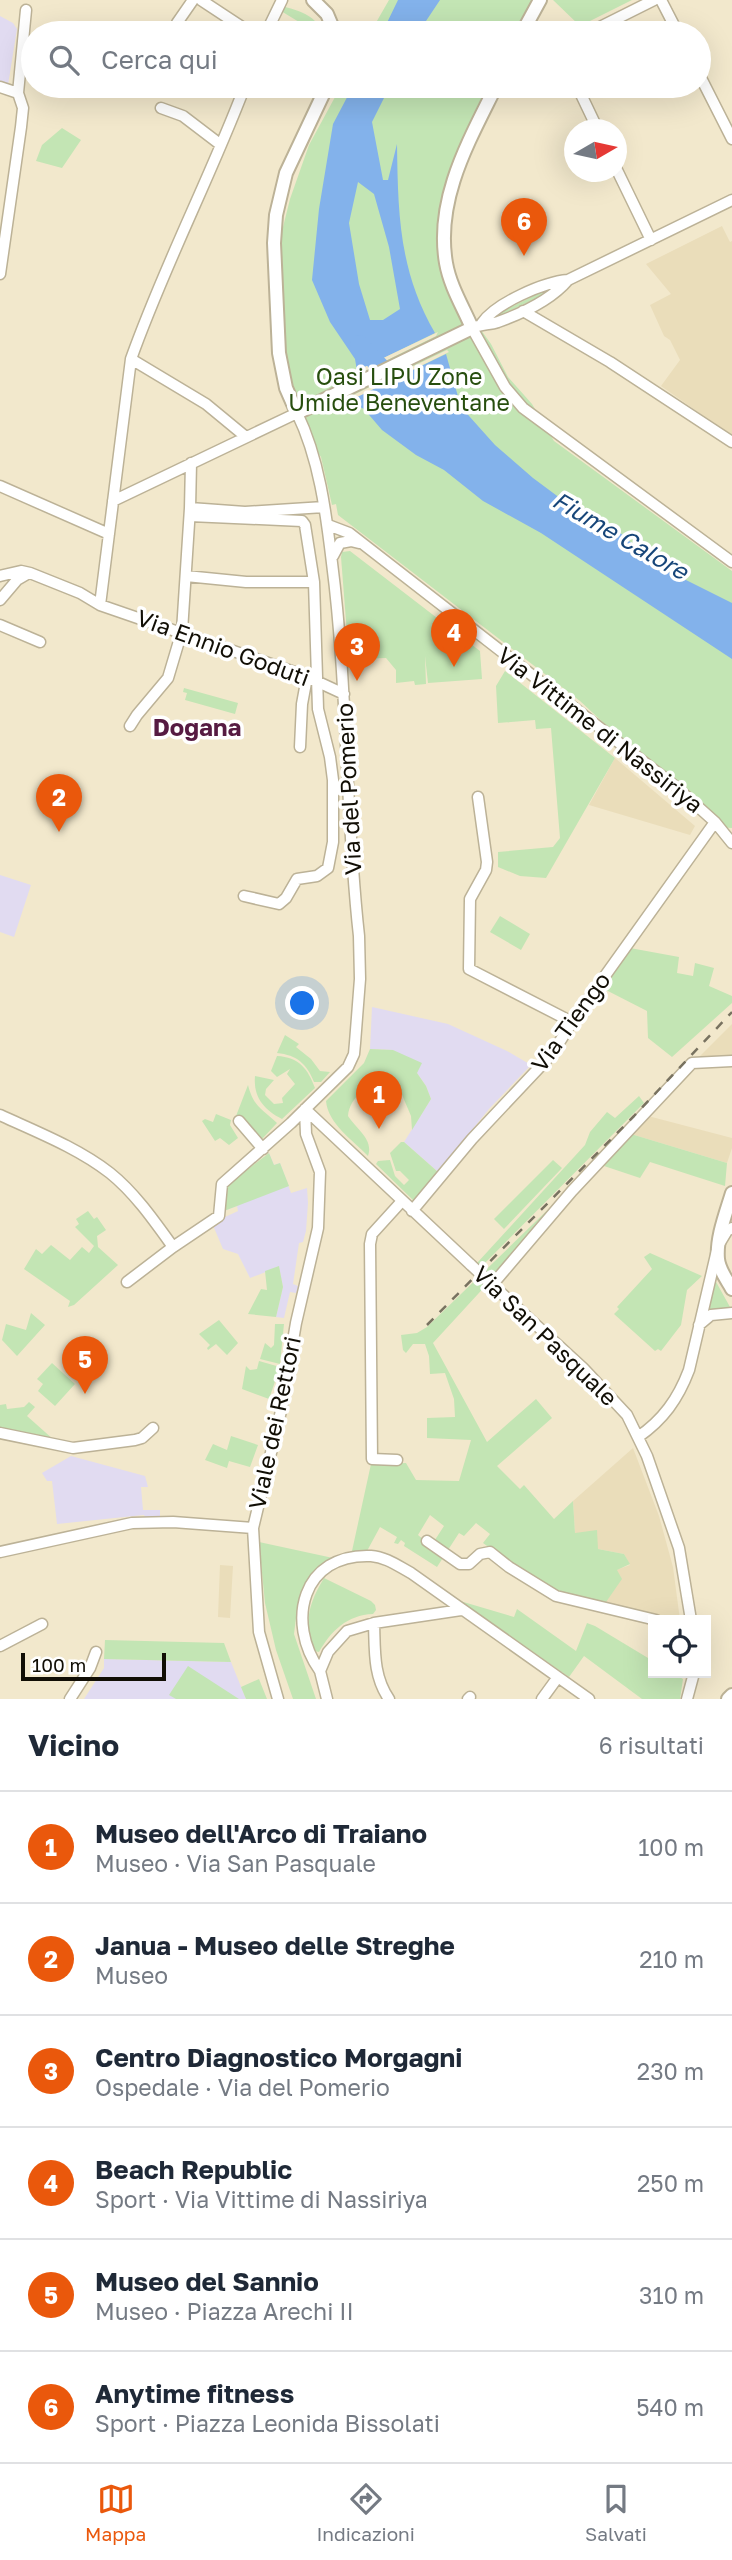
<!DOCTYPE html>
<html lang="it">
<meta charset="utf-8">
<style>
:root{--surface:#fff;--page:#f6f6f7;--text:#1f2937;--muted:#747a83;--line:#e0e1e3;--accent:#ea580c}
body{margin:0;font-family:"Golos Text",sans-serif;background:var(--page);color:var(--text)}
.controls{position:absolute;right:21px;bottom:21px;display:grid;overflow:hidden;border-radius:0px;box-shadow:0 7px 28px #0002}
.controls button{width:63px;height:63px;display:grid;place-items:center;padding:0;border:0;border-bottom:2px solid var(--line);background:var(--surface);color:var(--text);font:35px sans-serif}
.compass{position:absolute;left:564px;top:119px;width:63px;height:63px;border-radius:50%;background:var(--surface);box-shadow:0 7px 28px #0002;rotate:81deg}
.scale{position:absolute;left:21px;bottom:18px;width:145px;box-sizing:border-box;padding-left:7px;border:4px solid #110e05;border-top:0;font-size:19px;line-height:24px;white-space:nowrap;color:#110e05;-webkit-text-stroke:5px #fff;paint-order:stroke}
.you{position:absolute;left:303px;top:1004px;width:24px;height:24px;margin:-18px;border:5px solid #fff;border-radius:50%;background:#1a73e8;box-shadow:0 0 0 10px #1a73e833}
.badge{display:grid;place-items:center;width:46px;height:46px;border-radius:50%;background:var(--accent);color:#fff;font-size:23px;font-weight:700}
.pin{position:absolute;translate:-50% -58px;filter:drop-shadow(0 2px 4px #0008)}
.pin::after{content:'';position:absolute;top:37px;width:24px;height:21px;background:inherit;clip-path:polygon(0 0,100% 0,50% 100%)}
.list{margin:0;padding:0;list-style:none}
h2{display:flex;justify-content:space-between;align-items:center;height:91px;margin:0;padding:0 28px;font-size:30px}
h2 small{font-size:23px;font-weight:400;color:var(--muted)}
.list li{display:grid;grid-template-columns:46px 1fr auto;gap:21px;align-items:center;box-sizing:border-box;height:112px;padding:0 28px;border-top:2px solid var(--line)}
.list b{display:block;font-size:26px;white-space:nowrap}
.list p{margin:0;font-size:23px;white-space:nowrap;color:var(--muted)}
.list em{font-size:23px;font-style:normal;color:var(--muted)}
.icon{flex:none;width:38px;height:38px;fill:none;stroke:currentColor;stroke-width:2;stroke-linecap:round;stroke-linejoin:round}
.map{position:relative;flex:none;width:732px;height:1699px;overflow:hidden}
.search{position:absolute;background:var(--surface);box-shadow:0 7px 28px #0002;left:21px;right:21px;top:21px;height:77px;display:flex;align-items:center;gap:18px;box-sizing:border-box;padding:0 24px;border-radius:38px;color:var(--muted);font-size:26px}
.sheet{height:763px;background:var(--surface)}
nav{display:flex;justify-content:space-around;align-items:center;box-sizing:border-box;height:98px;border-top:2px solid var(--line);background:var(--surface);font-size:19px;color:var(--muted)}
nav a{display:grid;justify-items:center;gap:4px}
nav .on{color:var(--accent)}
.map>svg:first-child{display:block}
.built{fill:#eaddba}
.education{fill:#e1dbf1}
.green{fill:#c3e5b4;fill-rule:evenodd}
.water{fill:#83b2eb;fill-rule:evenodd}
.pier{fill:#f2e8cc}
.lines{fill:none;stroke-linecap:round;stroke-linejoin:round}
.river{stroke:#83b2eb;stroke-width:18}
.minor-casing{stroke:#bcb297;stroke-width:13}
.major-casing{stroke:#bcb297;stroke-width:16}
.minor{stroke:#fff;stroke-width:10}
.major{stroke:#fff;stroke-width:12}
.rail{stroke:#787260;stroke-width:2.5;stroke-dasharray:9 9;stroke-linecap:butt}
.minor-bridge-casing{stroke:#bcb297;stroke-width:13;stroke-linecap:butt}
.minor-bridge{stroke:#fff;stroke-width:10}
.labels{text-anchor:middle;stroke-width:7;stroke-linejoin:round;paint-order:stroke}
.park-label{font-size:23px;fill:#274e0e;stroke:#fff}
.street-label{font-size:23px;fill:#110e05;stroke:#fff}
.water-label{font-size:24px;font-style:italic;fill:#174679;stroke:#fff}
.neighbourhood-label{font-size:24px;font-weight:bold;fill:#561b42;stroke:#fff}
</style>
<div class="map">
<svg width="732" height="1699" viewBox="0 0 732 1699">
<rect width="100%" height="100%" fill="#f2e8cc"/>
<path class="built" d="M722,226L730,242L732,241V436L661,386L680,360L670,340L664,336L650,305L671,294L646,264Z
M615,758L695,826L690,835L589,805Z
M732,1024V1055L696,1060Z
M648,1116L732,1138V1148L727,1163L631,1134Z
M633,1448L659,1516L673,1567L680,1620H667L604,1605L616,1570L630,1565L624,1554L598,1549L575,1533L573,1501Z
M220,1565L233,1566L230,1618L218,1617Z"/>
<path class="education" d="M0,16L13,23L17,29L8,85L0,82Z
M0,875L31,885L14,937L0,932Z
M372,1007L448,1024L507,1051L531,1065L489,1109L438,1172L404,1142L431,1099L426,1086L417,1073L393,1050L370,1049Z
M269,1153L274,1165L280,1163L291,1193L307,1188L308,1203L306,1231L303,1242L299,1243L293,1284L298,1286L296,1293L290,1292L284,1318L276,1317L283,1287L279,1267L250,1278L238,1254L223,1249L212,1223L238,1211L237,1206L224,1211Z
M71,1456L145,1476L148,1487H141L143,1510H160V1516L145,1517L144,1515L57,1524L52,1481H47L42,1473Z
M104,1659L231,1662L246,1699H84L104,1668Z"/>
<path class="green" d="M389,0H535L521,33H370Z
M553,0H632L580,26Z
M285,7C301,11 317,17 323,33H300L304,25L281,11Z
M341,86H499L460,174L450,222L451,271L471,316L491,344L508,377L532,404L554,441L732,571V828L716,827L580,701L338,515L336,504L332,505L321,457L311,443L290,387L281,334L279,273L281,235L290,199L309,145Z
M62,128L81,140L62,168L36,161L42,145Z
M554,286L556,289L492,319L493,316Z
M350,551L480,651L482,679L428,683L425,656L426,684L415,685L414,681L396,683V670L386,658L349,659L341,557L342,552Z
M505,671L615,758L546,878L520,876L498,867V852L553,847L560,838L551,728L536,729L535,720L498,723L496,686Z
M184,688L238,703L235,714L185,700L187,693L183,692Z
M500,916L530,934L521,950L490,932Z
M630,948L679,957L677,973L693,976L695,963L714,968L709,986L732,996V1003L672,1057L648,1038L647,1011L604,989Z
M285,1035L299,1044L296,1047L311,1059L320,1071L330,1072L321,1082H314C307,1064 297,1055 277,1053Z
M370,1049L393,1050L422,1063L417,1073L426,1086L431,1099L412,1130L411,1116L397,1083C376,1077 350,1094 348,1116C356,1129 374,1139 368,1156C353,1140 328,1124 326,1101L364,1063Z
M277,1056C299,1057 308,1069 315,1088L282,1119C264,1110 253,1097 255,1076L274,1080L266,1089L265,1095L274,1104L283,1103L282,1098L295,1084L287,1074L290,1069L277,1077L271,1071Z
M248,1085C254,1108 262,1108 277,1123L262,1139L236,1116Z
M639,1096L644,1103L481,1267L477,1263L585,1145L590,1132L607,1112L615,1118Z
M216,1114L231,1120L230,1125L238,1138L229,1145L220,1138L215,1141L202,1121L205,1119L213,1122Z
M631,1134L727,1163L725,1186L650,1162L640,1178L604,1166Z
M401,1142H404L438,1172L414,1201L376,1164L378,1161L390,1160L395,1176L404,1185L409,1180L400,1171H396L390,1153Z
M269,1153L274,1165L280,1163L289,1186L224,1211L227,1185Z
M553,1160L562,1168L504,1229L494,1219Z
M565,1193L512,1257L433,1343L487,1442L536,1399L552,1418L497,1466L520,1489L524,1485L554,1519L573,1501L575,1533L597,1530L598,1549L624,1554L630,1564L617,1570L622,1579L604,1605L559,1594L536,1582L483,1543L490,1534L476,1523L464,1536L459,1533L437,1567L404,1546L405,1543L401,1540L398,1544L394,1543L397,1537L380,1527L367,1551H352L371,1464L406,1463L416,1480L459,1481L471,1440L427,1438V1418L455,1417L454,1399L445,1373L430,1374L429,1356L425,1344H413L406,1353L403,1350L401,1335L417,1333L427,1327ZM430,1515L444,1526L431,1546L418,1535Z
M88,1211L94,1219L97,1217L106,1230L97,1236L98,1247L118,1265L74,1305L68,1307L70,1301L24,1269L36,1249L42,1254L51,1245L70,1260L82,1247L89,1253L94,1246L75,1227L79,1224L76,1219Z
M650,1253L702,1276L687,1290L681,1325L661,1351L658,1349L655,1351L614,1314L619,1309L617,1307L652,1269L644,1257Z
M279,1266L283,1287L276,1317L248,1314L261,1289L267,1290L265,1271Z
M715,1280L730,1307L707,1311Z
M31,1313L45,1325L17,1356L2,1340L6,1324L26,1330Z
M219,1320L238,1343L227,1355L216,1344L208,1350L207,1348L210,1345L199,1334Z
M275,1324H284L280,1364L260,1359L265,1343L271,1348L274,1345Z
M259,1361L280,1367L269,1399L242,1389L246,1366L250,1370L257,1369Z
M52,1363L75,1384L55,1406L38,1391L43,1384L37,1379Z
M29,1402L35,1407L27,1416L54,1440L0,1429V1405L6,1404L7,1409L24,1407Z
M231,1436L258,1445L250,1467L229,1461L227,1468L205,1460L213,1444L227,1450Z
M259,1542L333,1558L309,1579L297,1610L294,1634L316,1699H293L276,1650L265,1603Z
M324,1578L371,1601L375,1605L376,1610L373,1614C347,1615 331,1631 319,1652L314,1651C303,1622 309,1603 324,1578Z
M460,1601L514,1617L517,1609L576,1651L587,1623L595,1626L653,1661V1673H672L683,1679L680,1699H642L584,1656L569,1677Z
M105,1640L224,1643L231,1662L104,1659Z
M188,1666L239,1699H176L169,1695Z
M259,1679L267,1699H246L241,1687Z"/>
<path class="water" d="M398,0H440L418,33H382Z
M353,86H390L372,122L383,180H388L397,144C398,214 399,271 435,333L357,371L355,359L330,322L312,280L319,209L333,124ZM358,182L374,194L389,247L400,309L383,320H370L359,284L349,223Z
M446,354L461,407L495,445L533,478L572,507L617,530L656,565L732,603V659L541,533L483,501L444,470L416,455L382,430L364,409L348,401Z"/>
<path class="pier" d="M438,332L436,336L359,374L354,372Z
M447,350L449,352L345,403L347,398Z"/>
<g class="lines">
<path class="river" d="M359,344L407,395"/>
<defs>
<path id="minor" d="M201,0L251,33
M661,0L678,33
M177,23L193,0
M594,30L654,0
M266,33L282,0
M699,74L732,139
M577,86L598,130
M0,87L18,93
M161,108L183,116L221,145
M616,168L651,240
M0,274L21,127L23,108L18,93L26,10
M568,280C551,300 523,313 498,322C489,325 481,324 472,328L505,387L523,408L732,562
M523,311L610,362L732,442
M482,323C496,303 544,282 568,280L732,200
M131,359L206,404L246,437
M0,486L109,534
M113,501L297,413C319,458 326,512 332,563C348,687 345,812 359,936L360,979L355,1043L354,1054L348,1067L291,1123L222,1184L219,1216L173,1247
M190,508L245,512L324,507
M190,516L302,521L305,525L314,582L318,709L330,757L333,780V842L328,868L317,876L297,879L286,898L279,904L244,896
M328,525L349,533L676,787L715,822L732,843
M333,556L340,543L351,541L359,543
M0,576L21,571L30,573L80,593L100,605L303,675L344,694
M186,576L246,582H314
M0,600L17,580L29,573
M100,605L131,359C164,266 210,178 245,86
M0,625L40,642
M130,726L137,715L168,678L182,631L190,508L191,463
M300,747L302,704L307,677
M478,797L487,862L486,870L470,899L469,969L572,1022
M305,1109L471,1265
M0,1115C37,1132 78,1148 110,1173C135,1193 155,1222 173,1247L127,1282
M239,1121L263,1149
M412,1211L472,1139L552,1054L572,1022L715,822
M487,1280L583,1368L627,1415L647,1456L679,1548L691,1620
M492,1285L572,1191L692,1063L732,1061
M699,1325L711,1315L732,1313
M0,1433L73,1448L135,1440L142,1438L153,1428
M638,1437C663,1420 678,1399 689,1370L718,1246L727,1231L732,1228
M397,1460L372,1459L370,1244L372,1234L402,1201
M427,1541L460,1564H469L480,1554L490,1552L509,1567L556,1596L656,1620
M0,1552L132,1523L173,1522L253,1528
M374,1623C375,1650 373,1676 389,1699
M0,1646L42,1624
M320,1671C285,1622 302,1553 371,1556C386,1557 398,1566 411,1573L589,1699
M70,1699L90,1668L96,1652
M278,1699L259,1632L253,1528L281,1411L296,1323L318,1228L320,1172L306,1134L305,1109
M327,1699L320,1671L328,1652L347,1631L374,1623L461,1610
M468,1699L470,1697
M542,1699L558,1677
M687,1699L694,1673"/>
<path id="major" d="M313,0L327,14L335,33
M522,33L540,0
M327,86L286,173L276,215L274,243L279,353L286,388L297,413L472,328C463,307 450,286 446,263C435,199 469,141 496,86
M732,1193C726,1213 716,1238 718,1259C719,1270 727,1280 732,1289
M728,1699L732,1695"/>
</defs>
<use href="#minor" class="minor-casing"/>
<use href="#major" class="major-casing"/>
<use href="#minor" class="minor"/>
<use href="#major" class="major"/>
<path class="rail" d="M427,1325L634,1116L732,1012"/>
<defs>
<path id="minor-bridge" d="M471,1265L487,1280"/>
</defs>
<use href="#minor-bridge" class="minor-bridge-casing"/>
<use href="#minor-bridge" class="minor-bridge"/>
</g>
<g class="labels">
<g class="park-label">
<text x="399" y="385">Oasi LIPU Zone<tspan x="399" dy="26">Umide Beneventane</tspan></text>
</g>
<g class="street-label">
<text transform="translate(223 648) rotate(20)" y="8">Via Ennio Goduti</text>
<text transform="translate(600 730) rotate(38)" y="8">Via Vittime di Nassiriya</text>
<text transform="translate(349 789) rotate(-93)" y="8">Via del Pomerio</text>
<text transform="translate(571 1022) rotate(-54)" y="8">Via Tiengo</text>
<text transform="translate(545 1336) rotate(44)" y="8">Via San Pasquale</text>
<text transform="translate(275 1423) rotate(-78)" y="8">Viale dei Rettori</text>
</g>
<g class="water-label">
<text transform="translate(620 536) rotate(30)" y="8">Fiume Calore</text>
</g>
<g class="neighbourhood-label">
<text x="197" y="736">Dogana</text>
</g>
</g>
</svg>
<div class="controls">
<button><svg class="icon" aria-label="locate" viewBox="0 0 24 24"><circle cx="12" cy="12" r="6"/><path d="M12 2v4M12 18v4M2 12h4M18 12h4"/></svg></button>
</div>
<svg class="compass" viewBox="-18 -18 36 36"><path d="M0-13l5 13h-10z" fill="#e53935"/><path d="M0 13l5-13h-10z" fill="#747a83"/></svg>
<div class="scale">100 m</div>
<div class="you"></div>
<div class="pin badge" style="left:379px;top:1129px">1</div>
<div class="pin badge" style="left:59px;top:832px">2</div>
<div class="pin badge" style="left:357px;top:681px">3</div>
<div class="pin badge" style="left:454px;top:667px">4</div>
<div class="pin badge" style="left:85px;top:1394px">5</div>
<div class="pin badge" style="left:524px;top:256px">6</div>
<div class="search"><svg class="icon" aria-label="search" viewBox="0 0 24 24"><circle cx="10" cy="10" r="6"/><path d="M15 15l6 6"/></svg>Cerca qui</div>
</div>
<section class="sheet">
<h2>Vicino<small>6 risultati</small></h2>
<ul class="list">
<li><span class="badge">1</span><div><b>Museo dell'Arco di Traiano</b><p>Museo · Via San Pasquale</p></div><em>100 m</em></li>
<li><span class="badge">2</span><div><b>Janua - Museo delle Streghe</b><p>Museo</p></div><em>210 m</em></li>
<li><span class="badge">3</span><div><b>Centro Diagnostico Morgagni</b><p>Ospedale · Via del Pomerio</p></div><em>230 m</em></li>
<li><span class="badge">4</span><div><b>Beach Republic</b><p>Sport · Via Vittime di Nassiriya</p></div><em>250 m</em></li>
<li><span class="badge">5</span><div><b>Museo del Sannio</b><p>Museo · Piazza Arechi II</p></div><em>310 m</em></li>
<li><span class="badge">6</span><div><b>Anytime fitness</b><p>Sport · Piazza Leonida Bissolati</p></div><em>540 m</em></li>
</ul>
</section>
<nav>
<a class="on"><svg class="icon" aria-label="map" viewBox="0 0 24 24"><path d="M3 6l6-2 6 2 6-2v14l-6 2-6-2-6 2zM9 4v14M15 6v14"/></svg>Mappa</a>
<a><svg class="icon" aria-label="directions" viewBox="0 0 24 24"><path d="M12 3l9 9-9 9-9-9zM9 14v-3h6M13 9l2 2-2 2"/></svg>Indicazioni</a>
<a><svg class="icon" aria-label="saved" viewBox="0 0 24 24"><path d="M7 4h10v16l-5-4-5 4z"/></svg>Salvati</a>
</nav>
